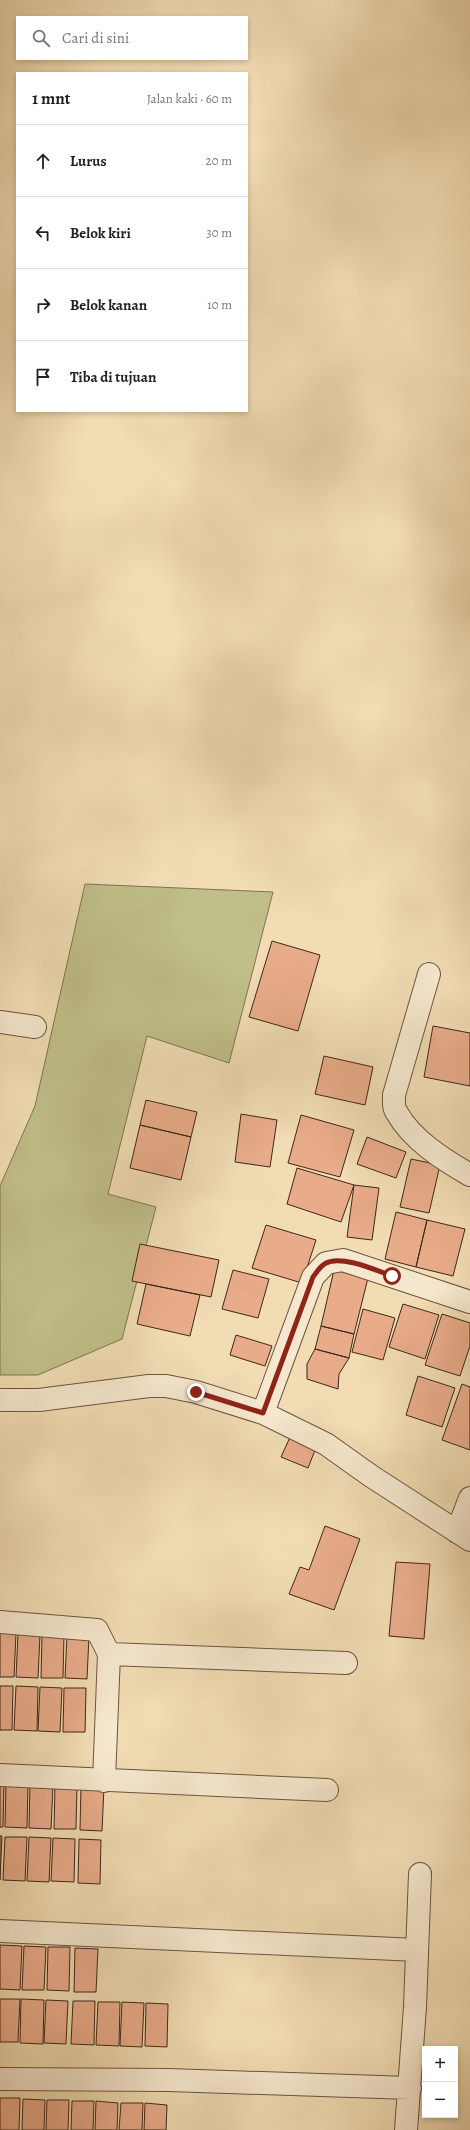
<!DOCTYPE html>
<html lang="id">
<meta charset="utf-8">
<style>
:root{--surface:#fff;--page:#f6f6f6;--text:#222;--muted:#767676;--line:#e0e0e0}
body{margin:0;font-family:Alegreya,serif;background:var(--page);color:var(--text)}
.controls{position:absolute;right:12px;bottom:12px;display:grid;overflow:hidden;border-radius:0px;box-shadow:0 2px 6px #0003}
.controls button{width:36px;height:36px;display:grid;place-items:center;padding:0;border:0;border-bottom:1px solid var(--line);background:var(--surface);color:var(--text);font:20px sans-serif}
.stop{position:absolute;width:12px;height:12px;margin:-9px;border:3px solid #8f2418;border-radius:50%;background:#fff}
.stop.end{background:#8f2418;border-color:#fff;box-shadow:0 1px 4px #0008}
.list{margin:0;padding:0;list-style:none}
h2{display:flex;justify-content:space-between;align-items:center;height:52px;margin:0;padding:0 16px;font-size:17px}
h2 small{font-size:13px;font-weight:400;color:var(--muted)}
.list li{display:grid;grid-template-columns:26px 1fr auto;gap:12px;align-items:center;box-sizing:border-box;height:72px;padding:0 16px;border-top:1px solid var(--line)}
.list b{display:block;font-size:15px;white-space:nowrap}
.list em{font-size:13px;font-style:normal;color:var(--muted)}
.icon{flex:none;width:22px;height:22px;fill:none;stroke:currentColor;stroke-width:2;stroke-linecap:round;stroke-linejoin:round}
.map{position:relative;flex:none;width:470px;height:2130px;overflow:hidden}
.search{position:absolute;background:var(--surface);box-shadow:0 2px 6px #0003;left:16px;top:16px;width:232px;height:44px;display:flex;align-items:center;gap:10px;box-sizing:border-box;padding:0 14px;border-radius:0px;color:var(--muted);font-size:15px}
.panel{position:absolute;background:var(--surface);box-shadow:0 2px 6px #0003;left:16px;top:72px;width:232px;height:340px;border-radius:0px}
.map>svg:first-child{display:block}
.green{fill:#c0bf89;stroke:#807352}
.building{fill:#e9ac8a;stroke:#3f271a}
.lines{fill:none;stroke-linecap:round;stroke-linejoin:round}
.minor-casing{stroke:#6c5440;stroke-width:24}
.minor{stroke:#f6e8ce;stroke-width:22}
.route{stroke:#8f2418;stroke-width:5}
</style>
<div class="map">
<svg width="470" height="2130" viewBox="0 0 470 2130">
<rect width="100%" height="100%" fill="#f1dcb3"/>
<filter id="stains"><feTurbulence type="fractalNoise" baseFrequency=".005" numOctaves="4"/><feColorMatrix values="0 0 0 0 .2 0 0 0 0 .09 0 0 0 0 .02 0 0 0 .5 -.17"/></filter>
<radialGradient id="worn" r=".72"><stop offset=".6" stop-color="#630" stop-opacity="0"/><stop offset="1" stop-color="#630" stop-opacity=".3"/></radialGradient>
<path class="green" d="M85,884L273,892L229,1063L147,1036L108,1194L156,1207L122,1339L38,1375H0V1186L35,1106Z"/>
<path class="building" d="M272,941L320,955L298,1031L249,1017Z
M433,1026L470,1033V1086L424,1077Z
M324,1056L373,1067L365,1105L315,1094Z
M146,1100L197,1112L191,1137L140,1125Z
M241,1114L277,1120L270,1167L235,1162Z
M301,1115L354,1130L340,1177L288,1163Z
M140,1125L191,1137L181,1180L130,1168Z
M367,1137L406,1152L396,1178L357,1164Z
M411,1159L440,1165L429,1213L400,1207Z
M297,1168L354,1185L341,1222L287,1204Z
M354,1185L379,1188L372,1240L347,1237Z
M396,1212L427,1220L416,1267L385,1259Z
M427,1220L465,1229L453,1276L416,1267Z
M266,1225L316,1240L302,1283L252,1268Z
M140,1244L219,1260L211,1297L132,1281Z
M233,1270L269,1279L258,1318L222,1309Z
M334,1270L368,1278L354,1334L321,1326Z
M146,1284L200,1295L190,1336L137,1324Z
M403,1304L439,1315L425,1359L389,1347Z
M363,1309L395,1318L383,1360L352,1352Z
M442,1314L470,1323V1346L460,1376L425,1365Z
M321,1326L354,1334L349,1358L315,1349Z
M236,1335L272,1346L265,1366L230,1355Z
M315,1349L349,1358L339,1374L338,1389L307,1379V1364Z
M418,1376L455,1388L442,1427L406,1415Z
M462,1384L470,1387V1450L442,1440Z
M291,1435L317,1445L308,1468L281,1457Z
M325,1526L360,1539L334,1610L289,1594L300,1567L309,1570Z
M396,1562L430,1564L424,1639L389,1636Z
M0,1633H16L14,1677H0Z
M18,1634H40L38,1678L16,1677Z
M42,1634L64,1635L63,1678H41Z
M67,1635L89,1636L87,1679L65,1678Z
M0,1686H13L12,1730H0Z
M16,1686L38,1687L37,1731L14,1730Z
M40,1687L62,1688L60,1732L38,1731Z
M64,1688H86L85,1732H63Z
M0,1783H4L3,1827H0Z
M6,1783L28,1784L27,1828L5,1827Z
M30,1784L53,1785L51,1829L29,1828Z
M55,1785L77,1786L76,1829H54Z
M81,1786L104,1787L102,1831L80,1830Z
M0,1836H2L0,1880Z
M5,1837H27L25,1881L3,1880Z
M29,1837L51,1838L49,1882L27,1881Z
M53,1838L75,1839L74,1882L51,1881Z
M79,1839L101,1840L100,1884L78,1883Z
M0,1945L22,1946L20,1990L0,1989Z
M24,1946L46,1947L44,1990H22Z
M48,1947H70L69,1991L47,1990Z
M75,1948L98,1949L96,1992H74Z
M0,1999H20L18,2042H0Z
M21,1999L44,2000L43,2044L20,2043Z
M46,2000L68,2001L66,2044L44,2043Z
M73,2001H95L94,2045L71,2044Z
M98,2002H120L119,2046L96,2045Z
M122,2002L144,2003L142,2047L120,2046Z
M146,2003L168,2004L167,2047L145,2046Z
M0,2098H20L19,2130H0Z
M23,2099L45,2100L44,2130H22Z
M47,2100H69L68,2130H46Z
M72,2101H94L93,2130H71Z
M96,2101L118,2103L117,2130H95Z
M121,2103H143L142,2130H119Z
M145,2103L167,2105L166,2130H144Z"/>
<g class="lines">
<defs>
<path id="minor" d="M429,974L394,1095C394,1101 393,1108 397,1113C412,1140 444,1160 470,1175
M0,1022L35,1027
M0,1400H39L149,1386H166L196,1392L263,1413L326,1444L371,1476L470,1540
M263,1413L313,1277L326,1263L343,1260L470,1302
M457,1532L470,1498
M0,1622L97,1630L109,1654L104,1781
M109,1654L346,1663
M0,1775L327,1790
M0,1931L417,1950
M0,2079L169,2080L410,2088
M406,2130L415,2007L420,1874"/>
</defs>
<use href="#minor" class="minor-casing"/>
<use href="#minor" class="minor"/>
</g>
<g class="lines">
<path class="route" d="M196,1392L263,1413L313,1277C317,1272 320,1266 326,1263C342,1255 375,1270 392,1276"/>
</g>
<rect width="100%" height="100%" filter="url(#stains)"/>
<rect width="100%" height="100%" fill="url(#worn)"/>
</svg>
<div class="controls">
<button>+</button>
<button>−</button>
</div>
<div class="stop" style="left:392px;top:1276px"></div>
<div class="stop end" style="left:196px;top:1392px"></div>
<div class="search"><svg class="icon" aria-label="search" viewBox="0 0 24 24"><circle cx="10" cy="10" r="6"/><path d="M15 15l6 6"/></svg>Cari di sini</div>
<section class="panel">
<h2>1 mnt<small>Jalan kaki · 60 m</small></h2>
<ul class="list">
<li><svg class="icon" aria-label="ahead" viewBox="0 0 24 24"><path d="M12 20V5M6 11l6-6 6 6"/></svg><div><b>Lurus</b></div><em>20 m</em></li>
<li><svg class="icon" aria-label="left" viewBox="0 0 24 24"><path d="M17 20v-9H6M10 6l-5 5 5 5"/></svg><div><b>Belok kiri</b></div><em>30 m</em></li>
<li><svg class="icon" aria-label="right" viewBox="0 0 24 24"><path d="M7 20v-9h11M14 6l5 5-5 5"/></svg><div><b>Belok kanan</b></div><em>10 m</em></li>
<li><svg class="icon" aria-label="arrive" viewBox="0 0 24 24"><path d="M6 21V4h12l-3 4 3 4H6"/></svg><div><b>Tiba di tujuan</b></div></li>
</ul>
</section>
</div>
